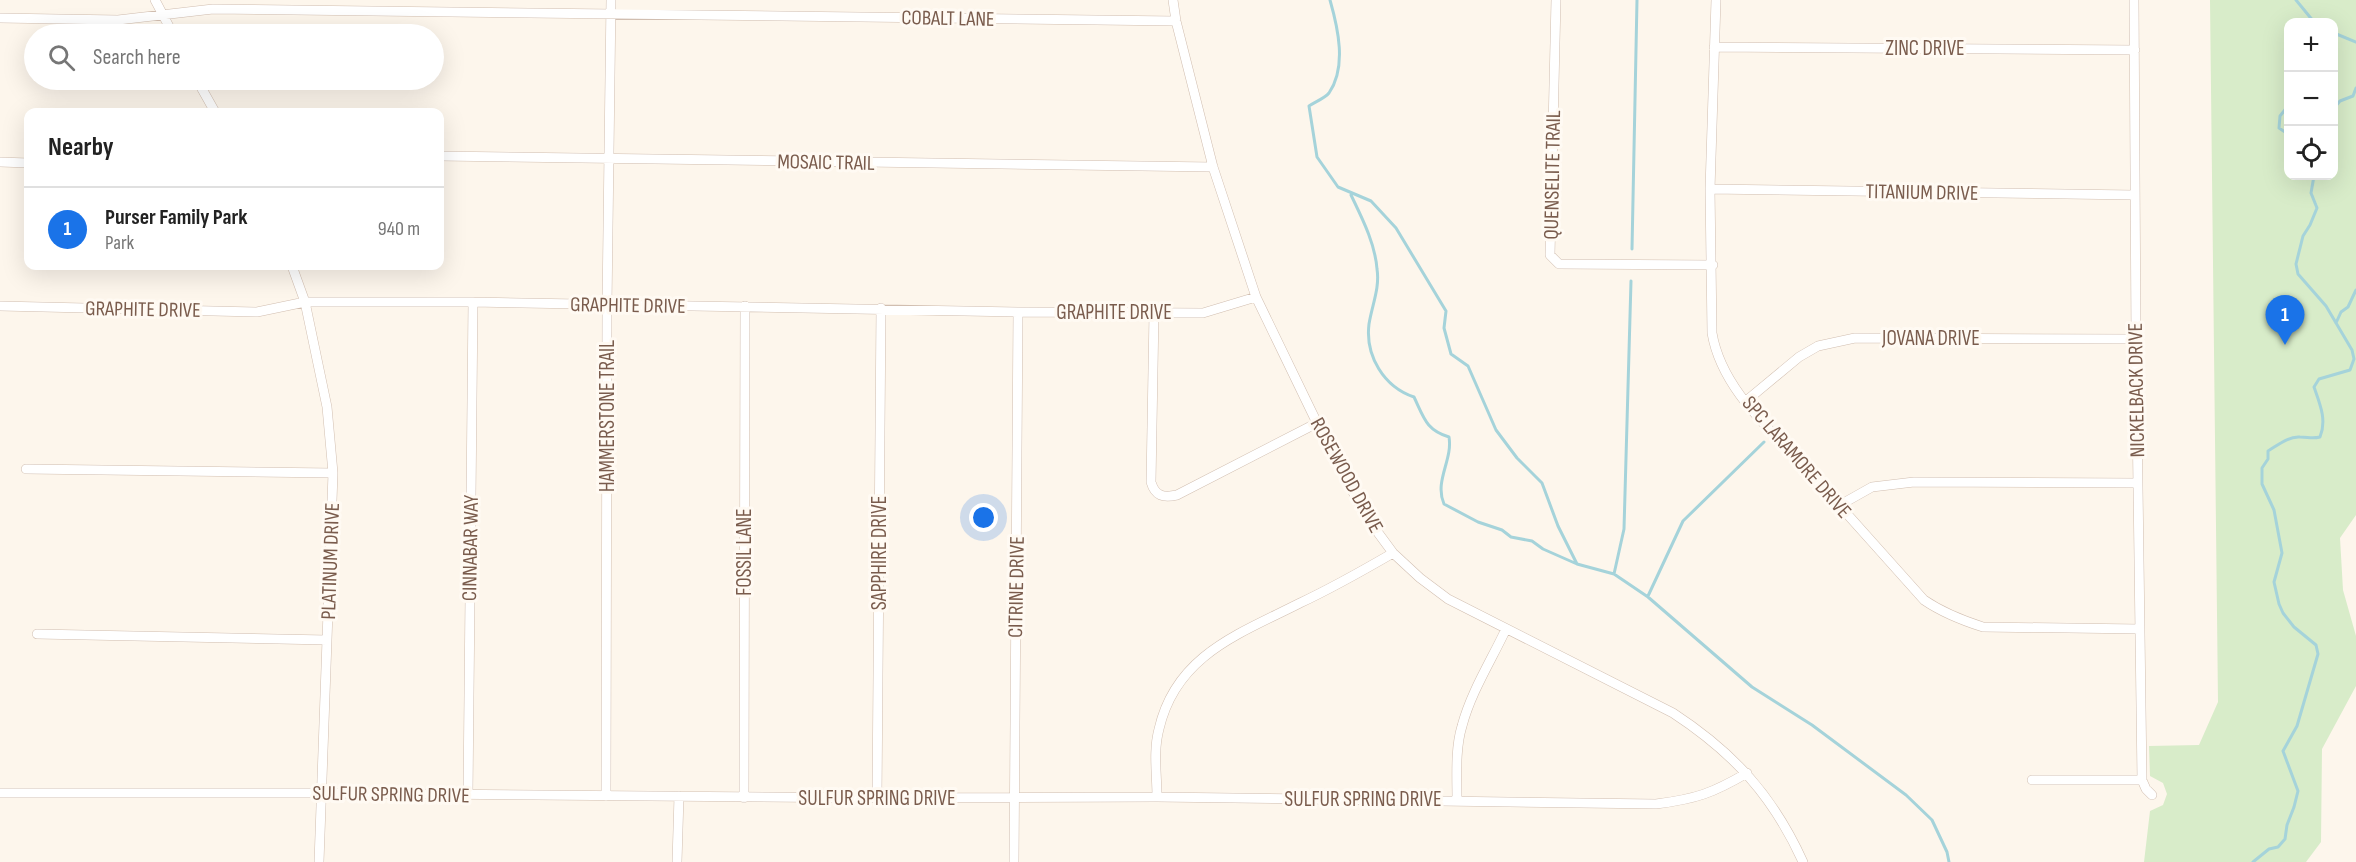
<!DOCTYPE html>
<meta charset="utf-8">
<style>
:root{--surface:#fff;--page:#f6f6f6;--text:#222;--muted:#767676;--line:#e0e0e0;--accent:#1a73e8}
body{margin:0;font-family:"Sofia Sans Condensed",sans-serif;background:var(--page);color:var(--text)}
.controls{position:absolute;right:18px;top:18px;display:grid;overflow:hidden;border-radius:12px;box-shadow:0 6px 24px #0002}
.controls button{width:54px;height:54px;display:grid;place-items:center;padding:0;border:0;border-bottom:2px solid var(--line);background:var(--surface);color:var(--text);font:30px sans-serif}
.you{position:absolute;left:984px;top:518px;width:21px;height:21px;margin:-15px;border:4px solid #fff;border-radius:50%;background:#1a73e8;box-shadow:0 0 0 9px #1a73e833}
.badge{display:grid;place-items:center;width:39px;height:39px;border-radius:50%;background:var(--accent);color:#fff;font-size:20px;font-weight:700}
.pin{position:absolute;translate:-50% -50px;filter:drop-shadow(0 2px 3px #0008)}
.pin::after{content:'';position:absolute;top:32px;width:21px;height:18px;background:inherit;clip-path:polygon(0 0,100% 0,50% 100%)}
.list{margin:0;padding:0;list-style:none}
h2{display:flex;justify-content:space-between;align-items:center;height:78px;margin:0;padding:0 24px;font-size:26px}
h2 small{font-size:20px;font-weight:400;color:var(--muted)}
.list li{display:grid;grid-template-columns:39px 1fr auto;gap:18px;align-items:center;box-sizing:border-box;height:84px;padding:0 24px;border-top:2px solid var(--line)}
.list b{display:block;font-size:22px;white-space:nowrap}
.list p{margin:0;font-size:20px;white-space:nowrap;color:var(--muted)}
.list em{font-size:20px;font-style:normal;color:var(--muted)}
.icon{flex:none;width:33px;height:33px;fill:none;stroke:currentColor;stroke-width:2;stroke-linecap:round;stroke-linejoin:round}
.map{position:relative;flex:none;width:2356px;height:862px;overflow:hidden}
.search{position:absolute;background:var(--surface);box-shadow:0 6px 24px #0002;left:24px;top:24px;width:420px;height:66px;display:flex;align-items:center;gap:15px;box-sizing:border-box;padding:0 21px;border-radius:33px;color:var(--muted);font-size:22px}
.panel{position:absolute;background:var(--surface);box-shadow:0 6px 24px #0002;left:24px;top:108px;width:420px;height:162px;border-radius:12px}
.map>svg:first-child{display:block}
.green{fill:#d8ecc9;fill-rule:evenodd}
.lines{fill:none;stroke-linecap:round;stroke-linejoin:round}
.stream{stroke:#a5d3da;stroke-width:3}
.minor-casing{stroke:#d1beb0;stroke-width:10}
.minor{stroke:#fff;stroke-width:9}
.labels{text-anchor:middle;stroke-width:6;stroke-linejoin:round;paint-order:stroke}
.street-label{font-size:21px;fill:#7a5c4d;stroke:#fffaf3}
</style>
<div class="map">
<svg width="2356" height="862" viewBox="0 0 2356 862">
<rect width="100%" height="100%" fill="#fdf6ec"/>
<path class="green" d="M2210,0H2356V515L2340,538L2343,590L2356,636V686L2322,749L2321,842L2306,862H2144L2150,811L2163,805L2167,794L2163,783L2150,776L2149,746L2199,745L2218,702ZM2288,22H2334V176H2288Z"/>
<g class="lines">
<path class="stream" d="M1330,0C1338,28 1347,67 1329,93C1325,98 1315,102 1309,106L1317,157L1338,187L1371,201L1396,228L1446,311L1444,328L1451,354L1468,366L1496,430L1517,458L1542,483L1558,526L1577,564L1614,574L1648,597L1752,687L1812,725L1906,795L1932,820L1947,852L1949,862
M2296,0L2314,22
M2334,33L2356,42
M2288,106L2280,116L2279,128L2288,134
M2334,108L2340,101L2353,96L2356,88
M1351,195C1362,218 1375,243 1377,269C1380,288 1372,305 1369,324C1365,356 1384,387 1414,397C1424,418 1426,430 1449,437C1453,460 1434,481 1444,504L1478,522L1502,530L1511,537L1532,541L1543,549L1577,564
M1632,249L1637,0
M2336,323L2341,312L2348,307L2356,290
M1614,574L1624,529L1631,281
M1648,596L1683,521L1764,442
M2253,862L2269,849L2278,847L2285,839L2287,825L2294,807L2298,791L2283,751L2297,726L2318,654L2316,645L2294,627L2283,613L2279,604L2274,582L2282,553L2274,510L2262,484V468L2268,459V451C2278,445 2289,436 2300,437C2308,437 2312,439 2320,437C2327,420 2320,404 2314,387L2319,379L2350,370L2354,359L2352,350L2326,306L2298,274L2296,264L2303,236L2310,225L2317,208L2311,193L2314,176"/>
<defs>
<path id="minor" d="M155,0L173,34
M1173,0L1176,21L1213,167L1256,297L1317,423L1365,515L1393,553L1420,578L1448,599L1673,713C1734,753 1773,796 1803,862
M1556,0L1550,255L1559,264L1713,265
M1716,0L1710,189L1712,333C1722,392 1776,434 1814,477C1851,518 1887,559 1924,600C1943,613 1961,620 1983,627L2140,629
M2134,0L2136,339L2142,780L2146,789L2152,795
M0,18L118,20L213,9L1176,21
M1714,47L2135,50
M197,80L215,112
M440,156L1213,167
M0,162L28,163
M1710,189L2134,195
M292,266L305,302L327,407L333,473L319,862
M0,306L257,312L305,302H473L1018,312L1203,313L1256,297
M1154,313L1151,482C1155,496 1163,498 1177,495L1317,423
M1746,401L1799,357L1818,346L1855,338L2136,339
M26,469L333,473
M1840,505L1872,487L1914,482L2138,483
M37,634L327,640
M2032,780H2142
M0,793H322L877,798L1157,797L1656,804C1696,799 1713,793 1747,773
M468,794L473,302
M606,796L607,305L611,0
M1157,797C1157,775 1153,751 1159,729C1176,655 1239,634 1300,603C1332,588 1362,571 1393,553
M744,798L745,306
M877,798L881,308
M1457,800C1457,776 1455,749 1462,726C1471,692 1491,661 1506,629
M677,862L679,796
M1014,862L1018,312"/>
</defs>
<use href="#minor" class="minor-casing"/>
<use href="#minor" class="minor"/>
</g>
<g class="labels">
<g class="street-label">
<text transform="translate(948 18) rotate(1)" y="7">COBALT LANE</text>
<text x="1925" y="55">ZINC DRIVE</text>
<text transform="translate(826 162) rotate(1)" y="7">MOSAIC TRAIL</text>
<text transform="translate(1552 175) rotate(-89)" y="7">QUENSELITE TRAIL</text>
<text transform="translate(1922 192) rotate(1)" y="7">TITANIUM DRIVE</text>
<text transform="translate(628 305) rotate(1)" y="7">GRAPHITE DRIVE</text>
<text transform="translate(143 309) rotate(1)" y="7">GRAPHITE DRIVE</text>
<text x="1114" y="319">GRAPHITE DRIVE</text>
<text x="1931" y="345">JOVANA DRIVE</text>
<text transform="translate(2136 390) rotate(-91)" y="7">NICKELBACK DRIVE</text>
<text transform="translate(607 416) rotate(-90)" y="7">HAMMERSTONE TRAIL</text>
<text transform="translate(1797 457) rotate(49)" y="7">SPC LARAMORE DRIVE</text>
<text transform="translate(1347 475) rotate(61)" y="7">ROSEWOOD DRIVE</text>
<text transform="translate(470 548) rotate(-89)" y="7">CINNABAR WAY</text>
<text transform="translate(744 552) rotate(-90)" y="7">FOSSIL LANE</text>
<text transform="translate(879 553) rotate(-90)" y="7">SAPPHIRE DRIVE</text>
<text transform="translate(330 561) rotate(-88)" y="7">PLATINUM DRIVE</text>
<text transform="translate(1016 587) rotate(-89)" y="7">CITRINE DRIVE</text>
<text transform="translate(391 794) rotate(1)" y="7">SULFUR SPRING DRIVE</text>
<text x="877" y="805">SULFUR SPRING DRIVE</text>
<text x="1363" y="806">SULFUR SPRING DRIVE</text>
</g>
</g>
</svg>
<div class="controls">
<button>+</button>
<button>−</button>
<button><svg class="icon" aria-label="locate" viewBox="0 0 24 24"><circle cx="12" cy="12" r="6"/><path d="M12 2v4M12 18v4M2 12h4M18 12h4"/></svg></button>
</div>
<div class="you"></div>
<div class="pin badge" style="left:2285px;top:345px">1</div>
<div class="search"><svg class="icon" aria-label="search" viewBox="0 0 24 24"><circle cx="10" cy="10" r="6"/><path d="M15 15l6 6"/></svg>Search here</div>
<section class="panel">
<h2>Nearby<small></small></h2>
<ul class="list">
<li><span class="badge">1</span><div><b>Purser Family Park</b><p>Park</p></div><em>940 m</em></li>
</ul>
</section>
</div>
